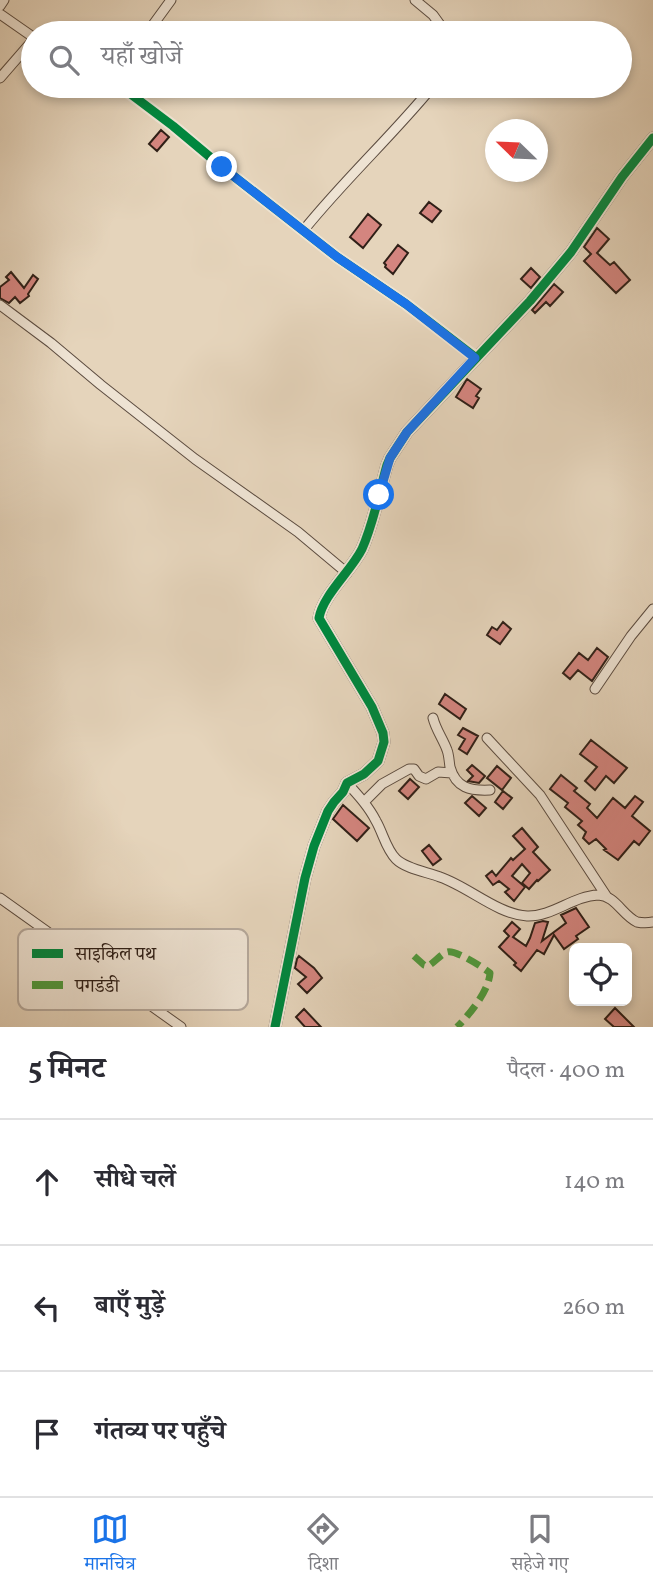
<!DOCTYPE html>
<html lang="hi">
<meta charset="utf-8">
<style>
:root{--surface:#fff;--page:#f2f2f3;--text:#2b2b33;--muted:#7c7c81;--line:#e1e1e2;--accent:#1a73e8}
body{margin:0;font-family:Vollkorn,"Noto Serif Devanagari",serif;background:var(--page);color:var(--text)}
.controls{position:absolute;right:21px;bottom:21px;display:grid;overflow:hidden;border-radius:10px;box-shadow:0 4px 10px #0003}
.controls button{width:63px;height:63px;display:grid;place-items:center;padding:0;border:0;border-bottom:2px solid var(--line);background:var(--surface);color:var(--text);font:35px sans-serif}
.compass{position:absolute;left:485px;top:119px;width:63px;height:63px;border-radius:50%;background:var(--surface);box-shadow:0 4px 10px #0003;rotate:293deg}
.stop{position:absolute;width:21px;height:21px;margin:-16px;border:5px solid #1a73e8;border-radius:50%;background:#fff}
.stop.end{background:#1a73e8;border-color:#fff;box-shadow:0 2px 7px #0008}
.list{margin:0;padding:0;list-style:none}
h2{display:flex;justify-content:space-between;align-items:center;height:91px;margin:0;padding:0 28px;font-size:30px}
h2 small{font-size:23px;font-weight:400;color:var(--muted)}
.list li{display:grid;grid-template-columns:46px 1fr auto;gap:21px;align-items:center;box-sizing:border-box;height:126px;padding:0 28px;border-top:2px solid var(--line)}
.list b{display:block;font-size:26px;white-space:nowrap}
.list em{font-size:23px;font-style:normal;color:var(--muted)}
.icon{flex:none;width:38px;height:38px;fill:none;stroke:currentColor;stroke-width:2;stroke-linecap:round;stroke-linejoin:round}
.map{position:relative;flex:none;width:653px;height:1027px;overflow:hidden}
.search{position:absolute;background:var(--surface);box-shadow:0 4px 10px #0003;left:21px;right:21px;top:21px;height:77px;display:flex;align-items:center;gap:18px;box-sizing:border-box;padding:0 24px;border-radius:38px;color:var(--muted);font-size:26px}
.sheet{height:469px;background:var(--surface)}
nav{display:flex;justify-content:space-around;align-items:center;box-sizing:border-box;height:98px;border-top:2px solid var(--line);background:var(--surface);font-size:19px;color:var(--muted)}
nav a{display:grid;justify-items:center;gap:4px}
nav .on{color:var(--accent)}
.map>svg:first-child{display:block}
.building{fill:#d4857f;stroke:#2f1f17;stroke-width:2}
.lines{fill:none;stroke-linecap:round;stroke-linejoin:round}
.minor-casing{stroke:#5c4c40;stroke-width:11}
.tertiary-casing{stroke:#5c4c40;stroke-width:13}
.minor{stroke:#eee3d3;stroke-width:9}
.tertiary{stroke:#eee3d3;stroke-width:10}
.quiet{stroke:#509a3d;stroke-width:7;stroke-dasharray:14 7;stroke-linecap:butt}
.cycleway-casing{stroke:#eee3d3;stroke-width:13}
.cycleway{stroke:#00873e;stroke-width:9}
.route{stroke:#1a73e8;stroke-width:9}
.key{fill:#eee3d3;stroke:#b5a89b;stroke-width:2}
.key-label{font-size:19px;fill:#2f1f17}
</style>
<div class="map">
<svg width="653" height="1027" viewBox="0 0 653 1027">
<rect width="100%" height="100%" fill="#e5d4bb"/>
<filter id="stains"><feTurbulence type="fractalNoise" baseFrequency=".00286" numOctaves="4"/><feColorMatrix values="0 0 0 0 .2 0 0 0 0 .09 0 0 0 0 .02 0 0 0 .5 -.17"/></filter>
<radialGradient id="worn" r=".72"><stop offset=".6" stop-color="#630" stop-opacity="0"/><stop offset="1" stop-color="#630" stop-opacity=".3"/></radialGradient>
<path class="building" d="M161,130L169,137L157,151L149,144Z
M429,202L441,211L432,222L420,213Z
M368,214L381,225L363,248L350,237Z
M597,228L609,239L597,253L610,265L614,262L630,280L616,293L584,261L591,254L584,247Z
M398,245L408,253L393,274L385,267L386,265L384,263Z
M531,268L540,277L531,288L521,279Z
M11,272L24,288L33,275L38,279L28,294L29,296L20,303L15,297L9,303L0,298V287L9,280L6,277Z
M554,284L563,292L550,306L546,302L535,313L532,310Z
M467,379L481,389L476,396L479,398L473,408L456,397Z
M503,622L511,629L500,644L487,635L492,627L497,630Z
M597,648L608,657L592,681L578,670L570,679L563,673L579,653L588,660Z
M445,694L466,709L460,719L439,704Z
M463,728L478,736L467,754L459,749L465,739L458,735Z
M591,740L627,768L614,783L606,776L595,790L585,781L597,767L580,754Z
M472,765L485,776L479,783L468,781L473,776L467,770Z
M497,766L511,778L502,790L487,778Z
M561,775L577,788L574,791L590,804L587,808L597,818L613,798L625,808L635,796L643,802L632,816L650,831L639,845L634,841L618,860L604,850L606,849L596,839L589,844L583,838L586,832L578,825L582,821L565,807L568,803L550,789Z
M410,779L419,787L408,799L399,791Z
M503,791L512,798L503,809L495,802Z
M472,796L486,808L479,816L465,803Z
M343,805L369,828L357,841L333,819Z
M522,828L538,847L533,852L550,870L538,881L537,880L529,889L522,883L530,873L522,864L512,876L525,887L514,901L505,892L509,889L499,881L493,885L486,876L492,871L496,876L511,858L513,860L525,849L513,836Z
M429,845L441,859L433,865L422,851Z
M576,908L589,927L576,936L578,939L564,949L554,935L544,954L537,950L521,971L514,965L516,963L499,947L509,936L504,931L512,922L520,929L513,937L526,946L530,938L535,923L543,921L548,922L542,941L566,923L561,915Z
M299,956L314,968L322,978L307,993L298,984L306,977L295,968L297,959Z
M615,1008L634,1027H614L605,1019Z
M304,1009L321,1027H305L296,1017Z"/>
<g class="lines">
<defs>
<path id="minor" d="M415,0L433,15L446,33
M0,6L4,0
M0,14L33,37
M147,33L171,0
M0,78L33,40
M120,86L173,126L222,167L337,257L406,304L475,357
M303,231C344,180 392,136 433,86
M0,305L51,343L101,385L195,459L298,532L347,573
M595,689L631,636L653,609
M433,718C436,730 443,739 447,750C449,755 449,761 450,767C456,788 470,791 490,790
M487,738L540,795L607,897
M347,783C358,795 369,807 376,821C383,833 386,849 396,859C406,869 427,872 440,877C469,887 497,914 527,916C552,917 573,896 598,895C615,895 623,916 637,922C642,923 648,923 653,922
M364,802L382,784L409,769H414L419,776L426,779L438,772L452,773
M0,898L181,1027"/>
<path id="tertiary" d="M275,1027L305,878L314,846L328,811L334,802L343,792L347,783L364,774L378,761L384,742L383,733L372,707L319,618C323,595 351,571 362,549C374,522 379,493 387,465L390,458L407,432L530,301L571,252L622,177L653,138"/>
</defs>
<use href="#minor" class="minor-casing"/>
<use href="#tertiary" class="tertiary-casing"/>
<use href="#minor" class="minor"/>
<use href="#tertiary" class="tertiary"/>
<path class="quiet" d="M414,956L424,965L428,966C434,963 441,954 447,952C455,949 484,968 490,973C489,991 469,1015 457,1027"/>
<defs>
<path id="cycleway" d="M120,86L173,126L222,167L337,257L406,304L475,357
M275,1027L305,878L314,846L328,811L334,802L343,792L347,783L364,774L378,761L384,742L383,733L372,707L319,618C323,595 351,571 362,549C374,522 379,493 387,465L390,458L407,432L530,301L571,252L622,177L653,138"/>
</defs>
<use href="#cycleway" class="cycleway-casing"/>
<use href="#cycleway" class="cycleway"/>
</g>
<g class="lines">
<path class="route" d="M222,167L337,257L406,304L475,358L407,432L390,458L379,495"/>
</g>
<rect x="18" y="929" width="230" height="81" rx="10" class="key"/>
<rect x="32" y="949" width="31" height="9" fill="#00873e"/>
<rect x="32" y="981" width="31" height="8" fill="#509a3d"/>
<g class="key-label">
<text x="75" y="960">साइकिल पथ</text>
<text x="75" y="992">पगडंडी</text>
</g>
<rect width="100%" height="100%" filter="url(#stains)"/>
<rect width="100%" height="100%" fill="url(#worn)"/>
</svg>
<div class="controls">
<button><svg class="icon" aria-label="locate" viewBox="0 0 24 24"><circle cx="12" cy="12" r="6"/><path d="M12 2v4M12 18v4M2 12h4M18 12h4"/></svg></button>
</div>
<svg class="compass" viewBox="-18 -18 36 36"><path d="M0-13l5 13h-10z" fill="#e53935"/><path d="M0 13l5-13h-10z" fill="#7c7c81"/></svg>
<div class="stop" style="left:379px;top:495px"></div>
<div class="stop end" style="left:222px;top:167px"></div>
<div class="search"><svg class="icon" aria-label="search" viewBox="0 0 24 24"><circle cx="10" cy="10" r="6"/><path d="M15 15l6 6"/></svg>यहाँ खोजें</div>
</div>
<section class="sheet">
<h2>5 मिनट<small>पैदल · 400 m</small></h2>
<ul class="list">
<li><svg class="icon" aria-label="ahead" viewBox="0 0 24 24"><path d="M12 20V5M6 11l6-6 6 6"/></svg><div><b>सीधे चलें</b></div><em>140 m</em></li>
<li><svg class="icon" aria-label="left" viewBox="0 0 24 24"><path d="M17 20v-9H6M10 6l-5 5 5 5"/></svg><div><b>बाएँ मुड़ें</b></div><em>260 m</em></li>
<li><svg class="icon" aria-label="arrive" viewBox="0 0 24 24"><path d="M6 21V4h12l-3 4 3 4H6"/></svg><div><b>गंतव्य पर पहुँचे</b></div></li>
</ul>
</section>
<nav>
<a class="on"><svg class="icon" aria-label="map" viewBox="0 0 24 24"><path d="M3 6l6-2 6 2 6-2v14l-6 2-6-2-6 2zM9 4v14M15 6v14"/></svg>मानचित्र</a>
<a><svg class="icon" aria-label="directions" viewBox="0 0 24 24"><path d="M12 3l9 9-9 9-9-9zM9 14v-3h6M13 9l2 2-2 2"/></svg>दिशा</a>
<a><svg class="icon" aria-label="saved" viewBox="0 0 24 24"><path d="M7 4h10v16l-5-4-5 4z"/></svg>सहेजे गए</a>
</nav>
